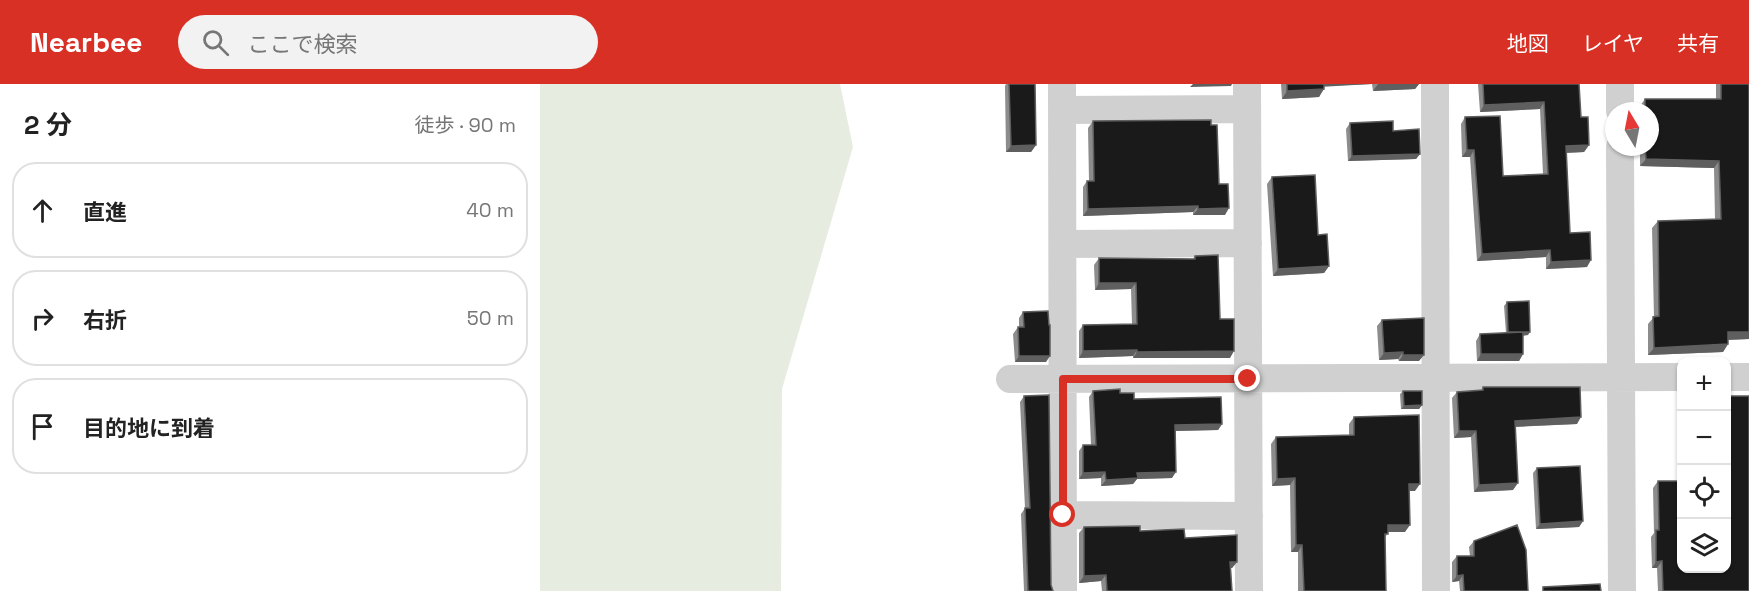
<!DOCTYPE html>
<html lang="ja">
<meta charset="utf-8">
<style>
:root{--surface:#fff;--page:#f2f2f2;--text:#222;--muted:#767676;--line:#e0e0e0;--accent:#d93025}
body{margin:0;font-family:"Space Grotesk","Noto Sans JP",sans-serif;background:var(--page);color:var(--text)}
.controls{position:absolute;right:18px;bottom:18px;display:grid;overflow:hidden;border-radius:12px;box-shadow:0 2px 4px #0004}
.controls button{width:54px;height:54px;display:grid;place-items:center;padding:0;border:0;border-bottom:2px solid var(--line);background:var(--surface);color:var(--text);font:30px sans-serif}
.compass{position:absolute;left:1065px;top:18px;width:54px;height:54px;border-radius:50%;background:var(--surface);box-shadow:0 2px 4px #0004;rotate:350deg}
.stop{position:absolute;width:18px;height:18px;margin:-14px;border:4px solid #d93025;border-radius:50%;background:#fff}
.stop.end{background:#d93025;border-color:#fff;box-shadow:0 2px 6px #0008}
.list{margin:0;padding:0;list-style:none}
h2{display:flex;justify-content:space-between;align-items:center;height:78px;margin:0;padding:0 24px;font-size:26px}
h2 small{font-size:20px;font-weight:400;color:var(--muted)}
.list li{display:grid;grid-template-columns:39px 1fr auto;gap:18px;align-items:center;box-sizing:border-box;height:96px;margin:0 12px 12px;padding:0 12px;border:2px solid var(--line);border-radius:24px}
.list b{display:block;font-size:22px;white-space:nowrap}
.list em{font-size:20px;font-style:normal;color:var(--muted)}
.icon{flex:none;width:33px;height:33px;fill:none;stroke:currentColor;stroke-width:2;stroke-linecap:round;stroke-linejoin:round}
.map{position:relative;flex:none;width:1209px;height:507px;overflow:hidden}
header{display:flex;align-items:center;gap:36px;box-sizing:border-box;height:84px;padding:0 30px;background:var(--accent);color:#fff}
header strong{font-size:28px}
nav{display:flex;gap:33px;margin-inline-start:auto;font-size:21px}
.search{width:420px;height:54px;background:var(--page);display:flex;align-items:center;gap:15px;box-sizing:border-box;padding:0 21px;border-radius:33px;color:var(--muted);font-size:22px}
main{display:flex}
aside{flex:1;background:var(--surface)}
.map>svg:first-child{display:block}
.green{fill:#e6ecdf}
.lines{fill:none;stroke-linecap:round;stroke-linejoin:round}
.street{stroke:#d0d0d0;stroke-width:28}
.wall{fill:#8c8c8c}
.shaded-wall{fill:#5f5f5f}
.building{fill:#1a1a1a;stroke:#5f5f5f;stroke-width:1.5}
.route{stroke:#d93025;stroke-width:8}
</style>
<header>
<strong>Nearbee</strong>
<div class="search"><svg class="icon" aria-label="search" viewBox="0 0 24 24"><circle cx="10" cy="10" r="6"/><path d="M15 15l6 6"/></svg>ここで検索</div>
<nav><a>地図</a><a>レイヤ</a><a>共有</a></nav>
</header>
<main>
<aside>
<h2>2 分<small>徒歩 · 90 m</small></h2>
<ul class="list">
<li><svg class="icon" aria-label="ahead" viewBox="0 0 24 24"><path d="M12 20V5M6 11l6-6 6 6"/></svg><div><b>直進</b></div><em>40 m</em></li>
<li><svg class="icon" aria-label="right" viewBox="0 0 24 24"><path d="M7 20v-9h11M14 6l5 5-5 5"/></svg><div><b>右折</b></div><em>50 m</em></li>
<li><svg class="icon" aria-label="arrive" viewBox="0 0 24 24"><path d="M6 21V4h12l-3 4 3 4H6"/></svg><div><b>目的地に到着</b></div></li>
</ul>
</aside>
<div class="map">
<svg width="1209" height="507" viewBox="0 0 1209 507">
<rect width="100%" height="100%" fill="#fff"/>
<path class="green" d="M0,0H300L313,63L242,305L241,507H0Z"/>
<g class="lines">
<path class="street" d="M522,0L523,507
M707,0L709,507
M895,0L896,507
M1080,0V27
M522,26L707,25
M1080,63L1082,507
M523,160L708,159
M1186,293H1209
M470,295L1142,293
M523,431L709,432"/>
</g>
<path class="wall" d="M466,0H495L496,61L491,68H466L465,2Z
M741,0H879L875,5L833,7L832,0L784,2L779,13L742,15Z
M938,0H1039L1041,33L1049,61L1044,68L1026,69L1030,149L1047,183L1006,185V173L937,177L930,73H922L921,40L925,33L963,92L1003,90L1000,25L940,28Z
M1176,0H1209V255L1188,256V260L1183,268L1108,271V240L1114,233L1112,144L1118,137L1175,135L1174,84L1100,82V63H1110V27H1100V22L1105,15H1176Z
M553,37L679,100L685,131H653V128L543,132V103L547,97H549L548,44Z
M810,39L853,47L880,70L876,75L808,77L806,45Z
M732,93L778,151L789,182L784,189L733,192L727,100Z
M655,172L680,235L690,274H593V272L539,274V247L543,241L592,240L591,205L555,206L554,181L559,174L653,175Z
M967,218L988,251L983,252V270L979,277H937L936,257L940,250L966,249L964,222Z
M483,228L506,278H475L473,250L478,243H479V234Z
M842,236L879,277H859L858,275L839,276L837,242Z
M943,303L1037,340L975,343L973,406L934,408L931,353L914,354L912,314L917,308L941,306Z
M553,307L580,309L594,315L682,340L678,346L636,347L632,394L597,395L593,400L561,402V394L539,395V367L543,361H551L549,313Z
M863,307L882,321L879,325H861L860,310Z
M484,312L511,501L513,507H484L481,430L485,424L480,318Z
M1188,312L1209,507H1118L1117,484H1112L1111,453L1114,449L1113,404L1118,397L1186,484V314Z
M814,333L875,407H869L865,448H848L845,454L846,507H758V468H751L750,401L732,402L731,360L736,353L809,352V340Z
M997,384L1043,437L1039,443L996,445L993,389Z
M544,443L600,447L645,454L697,478L692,484H691L692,507H562L561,497L539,499V449Z
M934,457L988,507H920L919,497L912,498V478L917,472H930L929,463Z"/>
<path class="shaded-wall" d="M653,0H692L691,2L650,3Z
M781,0H832L779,3Z
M838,0H879L875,5L833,7Z
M784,5L779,13L742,15L747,7Z
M1004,18L1000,25L940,28L944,21Z
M496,61L491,68H466L471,62Z
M1049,61L1044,68L1021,69L1026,62Z
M927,66H934L930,73H922Z
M880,70L876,75L808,77L812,72Z
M1106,75L1179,77L1174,84L1100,82Z
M658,122L653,128L543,132L548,125Z
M689,124L685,131H653L658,125Z
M1010,166L1006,173L937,177L942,170Z
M1051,176L1047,183L1006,185L1011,178Z
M789,182L784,189L733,192L738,185Z
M559,199H596L591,205L555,206Z
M990,248L988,251L966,252L968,249Z
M1188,248H1209V255L1183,256Z
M1188,260L1183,268L1108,271L1114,264Z
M597,266L593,272L539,274L543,267Z
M694,267L690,274H593L597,268Z
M863,268L858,275L839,276L844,269Z
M941,270H983L979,277H937Z
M863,271H884L879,277H859Z
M479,272H510L506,278H475Z
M882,321L879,325H861L864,322Z
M1041,333L1037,340L970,343L975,337Z
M682,340L678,346L631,347L635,341Z
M919,347H936L931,353L914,354Z
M565,388L561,394L539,395L543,389Z
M636,388L632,394L597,395L593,400L561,402L566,396L597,389Z
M755,394L750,401L732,402L737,395Z
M978,399L973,406L934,408L939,401Z
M869,400H880L875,407H864Z
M1043,437L1039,443L996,445L1000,440Z
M848,441H870L865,448H843Z
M756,461H762L758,468H751Z
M1122,477L1117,484H1112L1116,478Z
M690,478H697L692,484H686Z
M566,491L561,497L539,499L544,492Z
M923,491L919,497L912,498L917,492Z"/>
<path class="building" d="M469,0H495L496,61L471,62Z
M747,0H784V5L747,7Z
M943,0H1039L1041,33H1048L1049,61L1026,62L1030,149L1050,148L1051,176L1011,178L1010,166L942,170L934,66H927L925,33L960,32L963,92L1008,90L1004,18L944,21Z
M1181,0H1209V248H1188V260L1114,264L1113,233L1119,232L1118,137L1181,135L1179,77L1106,75L1105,63H1110V27H1105V15H1181Z
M671,36V41H677L679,100H688L689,124L658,125V122L548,125L547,97H554L553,37Z
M853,37V47L879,45L880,70L812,72L810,39Z
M775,91L778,151L787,150L789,182L738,185L732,93Z
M678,171L680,235H694V267L597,268V266L543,267V241L597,240L596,199H559V174L655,175V172Z
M989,217L990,248H968L967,218Z
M508,227L509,241H510V272H479L478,243H484L483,228Z
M884,234V271H863V268L844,269L842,236Z
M983,248V270H941L940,250Z
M943,303H1040L1041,333L975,337L978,399L939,401L936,347H919L917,308L943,306Z
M580,305V309H594V315L681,313L682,340L635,341L636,388L597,389L598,394L566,396L565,388L543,389V361H556L553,307Z
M863,307H882V321L864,322Z
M509,311L511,501L513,507H488L485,424H490L484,312Z
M1188,312H1209V507H1123L1122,477L1116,478V446H1119L1118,397H1142V484H1186V327L1188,326Z
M879,331L880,400H869L870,441H848V450H845L846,507H764L762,461H756L755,394L737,395L736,353L814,351V333Z
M1040,382L1043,437L1000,440L997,384Z
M977,441L986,466L988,507H924L923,491L917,492V472H934V457Z
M600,442V447L644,445L645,454L697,451V478H690L692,507H567L566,491L544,492V443Z
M1060,500L1061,507H1003V503Z"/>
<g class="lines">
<path class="route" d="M523,431V295H708"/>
</g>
</svg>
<div class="controls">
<button>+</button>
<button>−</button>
<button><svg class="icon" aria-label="locate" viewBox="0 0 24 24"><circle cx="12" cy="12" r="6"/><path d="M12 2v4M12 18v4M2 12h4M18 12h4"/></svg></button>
<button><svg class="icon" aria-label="layers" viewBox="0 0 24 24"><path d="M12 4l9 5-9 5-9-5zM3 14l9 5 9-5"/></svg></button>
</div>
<svg class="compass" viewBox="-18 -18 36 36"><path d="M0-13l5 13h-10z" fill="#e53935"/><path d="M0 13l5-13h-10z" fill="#767676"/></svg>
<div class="stop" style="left:523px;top:431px"></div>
<div class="stop end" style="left:708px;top:295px"></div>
</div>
</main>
